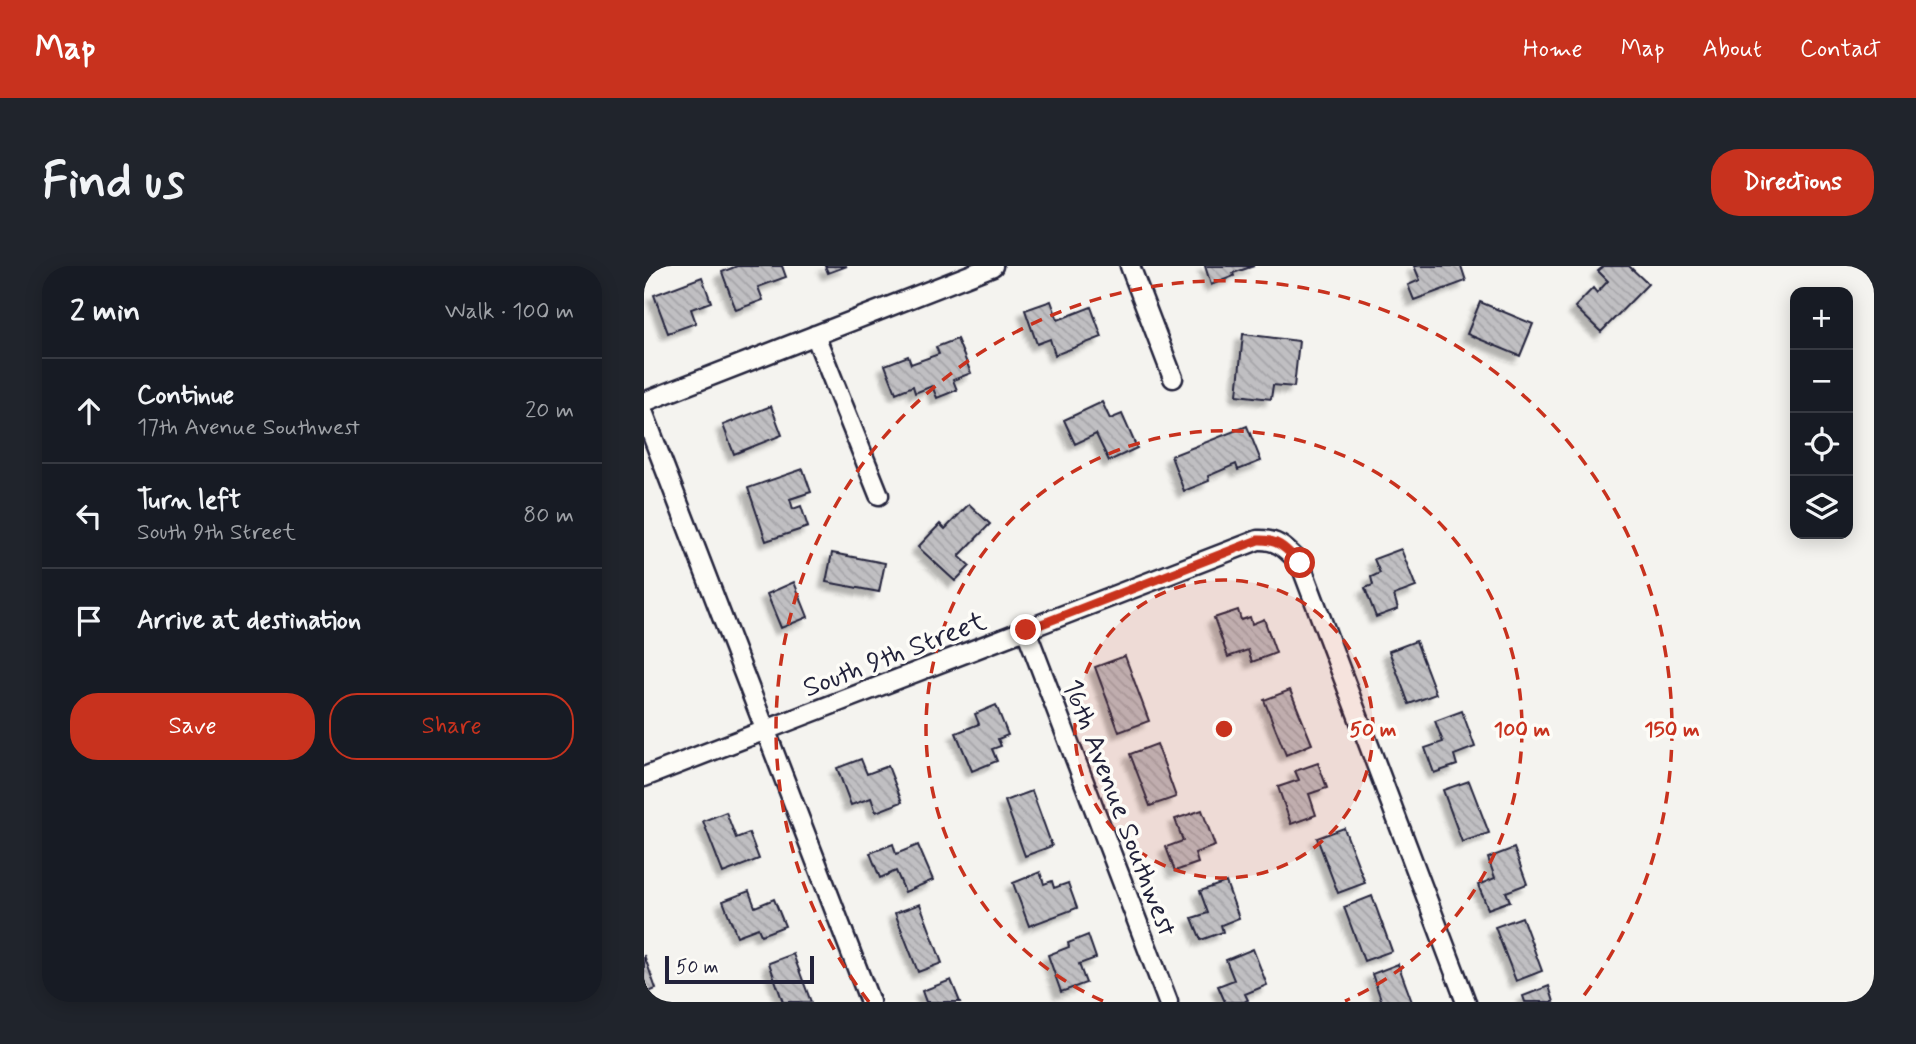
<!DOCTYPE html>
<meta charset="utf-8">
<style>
:root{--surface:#171b24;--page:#20242c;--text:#f1f3f6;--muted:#9ea1a6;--line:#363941;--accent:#c8321e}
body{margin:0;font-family:Mynerve,sans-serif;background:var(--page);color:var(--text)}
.controls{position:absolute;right:21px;top:21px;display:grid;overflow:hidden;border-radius:14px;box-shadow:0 4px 18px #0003}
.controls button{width:63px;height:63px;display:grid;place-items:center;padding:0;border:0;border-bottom:2px solid var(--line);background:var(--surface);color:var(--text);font:35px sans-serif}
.scale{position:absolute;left:21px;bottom:18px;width:149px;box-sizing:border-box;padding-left:7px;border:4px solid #22223b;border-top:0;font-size:19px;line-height:24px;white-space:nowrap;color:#22223b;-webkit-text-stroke:5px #fdfcf7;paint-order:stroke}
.stop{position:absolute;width:21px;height:21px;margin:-16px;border:5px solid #c8321e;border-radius:50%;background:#fff}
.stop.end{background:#c8321e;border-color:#fff;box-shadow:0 2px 7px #0008}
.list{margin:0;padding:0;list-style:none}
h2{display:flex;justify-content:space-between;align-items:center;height:91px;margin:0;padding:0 28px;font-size:30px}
h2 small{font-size:23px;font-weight:400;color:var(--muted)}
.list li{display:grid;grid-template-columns:46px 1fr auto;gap:21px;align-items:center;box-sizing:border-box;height:105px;padding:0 28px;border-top:2px solid var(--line)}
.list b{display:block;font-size:26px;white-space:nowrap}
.list p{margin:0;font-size:23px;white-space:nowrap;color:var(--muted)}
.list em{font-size:23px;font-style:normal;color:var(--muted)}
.actions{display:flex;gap:14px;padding:21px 28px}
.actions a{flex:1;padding:16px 0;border:2px solid var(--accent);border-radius:28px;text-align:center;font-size:24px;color:var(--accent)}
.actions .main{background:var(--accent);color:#fff}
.icon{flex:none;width:38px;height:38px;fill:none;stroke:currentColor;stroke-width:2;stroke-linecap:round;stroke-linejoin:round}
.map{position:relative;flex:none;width:1230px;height:736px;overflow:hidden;border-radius:28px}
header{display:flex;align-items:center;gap:42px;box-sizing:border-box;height:98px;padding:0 35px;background:var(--accent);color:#fff}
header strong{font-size:33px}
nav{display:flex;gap:38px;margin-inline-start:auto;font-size:24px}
.intro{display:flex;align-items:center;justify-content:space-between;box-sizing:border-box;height:168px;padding:0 42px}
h1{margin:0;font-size:49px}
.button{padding:18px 32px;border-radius:28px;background:var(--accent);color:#fff;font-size:24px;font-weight:700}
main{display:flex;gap:42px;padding:0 42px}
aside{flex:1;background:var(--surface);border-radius:28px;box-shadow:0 4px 18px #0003}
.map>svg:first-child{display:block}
.building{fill:url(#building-back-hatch);stroke:#22223b;stroke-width:2;filter:url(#shadow)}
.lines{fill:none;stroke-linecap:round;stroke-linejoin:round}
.street-casing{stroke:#22223b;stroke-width:23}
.street{stroke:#fdfcf7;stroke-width:18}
.route{stroke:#c8321e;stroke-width:9}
.ring{fill:none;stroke:#c8321e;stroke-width:3.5;stroke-dasharray:12 9}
.labels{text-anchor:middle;stroke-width:7;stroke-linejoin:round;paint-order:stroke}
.street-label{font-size:28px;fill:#22223b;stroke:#fdfcf7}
.centre{fill:#c8321e;stroke:#fdfcf7;stroke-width:3.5}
.ring-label{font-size:21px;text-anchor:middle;font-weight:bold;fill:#c8321e;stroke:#fdfcf7;stroke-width:7;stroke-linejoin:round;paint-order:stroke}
</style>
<header>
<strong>Map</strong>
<nav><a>Home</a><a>Map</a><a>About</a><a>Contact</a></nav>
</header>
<div class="intro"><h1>Find us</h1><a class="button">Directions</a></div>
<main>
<aside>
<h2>2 min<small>Walk · 100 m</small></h2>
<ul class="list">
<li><svg class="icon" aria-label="ahead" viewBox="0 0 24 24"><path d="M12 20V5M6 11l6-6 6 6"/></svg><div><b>Continue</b><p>17th Avenue Southwest</p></div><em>20 m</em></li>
<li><svg class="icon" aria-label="left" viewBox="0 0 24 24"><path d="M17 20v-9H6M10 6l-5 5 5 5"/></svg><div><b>Turn left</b><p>South 9th Street</p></div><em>80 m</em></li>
<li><svg class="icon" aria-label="arrive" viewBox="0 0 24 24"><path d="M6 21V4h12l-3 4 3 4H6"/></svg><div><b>Arrive at destination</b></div></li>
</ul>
<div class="actions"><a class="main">Save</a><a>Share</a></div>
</aside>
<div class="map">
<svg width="1230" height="736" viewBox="0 0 1230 736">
<defs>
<pattern id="building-back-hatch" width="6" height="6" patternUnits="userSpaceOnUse" patternTransform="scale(1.75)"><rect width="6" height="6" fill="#c0bfc2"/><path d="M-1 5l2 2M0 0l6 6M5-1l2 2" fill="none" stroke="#a5a4a8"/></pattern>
<filter id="shadow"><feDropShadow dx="-6" dy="6" stdDeviation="2" flood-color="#0004"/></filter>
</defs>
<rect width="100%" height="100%" fill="#f4f3ef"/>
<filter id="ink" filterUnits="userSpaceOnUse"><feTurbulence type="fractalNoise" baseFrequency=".0143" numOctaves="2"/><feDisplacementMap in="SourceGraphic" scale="14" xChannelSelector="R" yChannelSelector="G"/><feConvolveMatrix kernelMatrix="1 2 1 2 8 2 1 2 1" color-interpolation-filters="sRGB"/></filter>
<g filter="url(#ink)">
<path class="building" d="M93,0H138L142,11L114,21L119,34L92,44L78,6Z
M181,0H203L184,7Z
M561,0H610L589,7L590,10L567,19Z
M770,0H817L822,15L770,34L764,19L776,14Z
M960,0H985L1004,18L957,66L931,41L949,22L953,27L964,15L954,5Z
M58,11L67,36L47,43L52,57L24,67L10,29Z
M407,35L414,54L447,41L458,71L411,89L406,73L393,78L381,44Z
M836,36L889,58L876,90L823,68Z
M599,68L655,75L650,121L629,119L627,133L593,129Z
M313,73L327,107L309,114L313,124L293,132L288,120L271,127L269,120L252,127L241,99L264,90L267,98L295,88L292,81Z
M458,136L466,153L478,148L493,182L465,195L452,168L431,178L420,154Z
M127,140L138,169L90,188L79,159Z
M603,160L617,195L594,204L592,198L564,210L565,215L540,225L527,190Z
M159,203L167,226L146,233L149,243L157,240L164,261L122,275L104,222Z
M325,238L346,258L315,290L326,300L311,315L274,281L296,258L301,263Z
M757,283L772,321L750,329L754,343L732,351L721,322L729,319L727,311L736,307L730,293Z
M188,287L241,297L235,326L182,316Z
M150,316L164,351L137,362L123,328Z
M594,344L597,354L606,351L608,358L620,353L632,387L608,396L604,384L584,391L570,352Z
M772,375L792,428L765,438L745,385Z
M481,390L505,455L475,466L451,401Z
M646,424L668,478L642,489L620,434Z
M352,439L364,469L354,473L357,480L348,483L353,495L328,505L312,467L335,458L331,448Z
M818,445L831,481L810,489L813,499L790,507L781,482L799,476L791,455Z
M513,478L532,531L506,540L486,488Z
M217,493L223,508L244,500L258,536L232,546L227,532L207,539L193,502Z
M674,497L683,522L665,528L672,549L647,558L634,521L655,514L651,505Z
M825,515L845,567L818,576L799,524Z
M388,525L408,580L381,590L361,535Z
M558,544L571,580L551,587L554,597L531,605L522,581L539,575L531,553Z
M82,546L92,572L105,567L115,593L79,607L59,555Z
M700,562L721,617L694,627L673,572Z
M249,578L252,588L274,579L289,614L261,626L252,605L236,612L226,587Z
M870,582L883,618L862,626L866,635L844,643L834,619L851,612L844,592Z
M396,606L400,618L408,615L410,622L424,617L433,642L385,660L369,617Z
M582,616L595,652L577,659L579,666L557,674L548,652L564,647L556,625Z
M105,625L111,641L130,633L141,660L117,669L114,662L93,670L79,635Z
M728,630L748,685L720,695L700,641Z
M276,638L298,697L274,706L251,647Z
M878,651L898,705L872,715L851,661Z
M444,669L452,692L435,698L442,717L417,726L404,689L425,681L424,677Z
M609,683L623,719L601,728L604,734L600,736H581L574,720L590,714L582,694Z
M149,688L167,736H139L125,697Z
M0,689L12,723L0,728Z
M754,698L768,736H738L728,708Z
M307,714L316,736H282L278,725Z
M905,720L910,736H881L879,730Z"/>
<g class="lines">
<defs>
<path id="street" d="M486,0L529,112
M171,69L235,229
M0,136L349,0
M0,148L226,736
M382,364L524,736
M0,511L614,274C634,273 642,283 656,297L822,736"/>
</defs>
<use href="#street" class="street-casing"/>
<use href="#street" class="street"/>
</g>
</g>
<g class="lines" filter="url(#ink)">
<path class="route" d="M382,364L614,274C635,273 642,283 656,297"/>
</g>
<circle cx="580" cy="463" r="149" fill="#c8321e" fill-opacity=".12"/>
<g class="ring">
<circle cx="580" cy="463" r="149"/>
<path d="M459 735A298 298 0 1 1 701 735"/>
<path d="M225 736A448 448 0 1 1 935 736"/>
</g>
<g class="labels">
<g class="street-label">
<text transform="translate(250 387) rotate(-21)" y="10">South 9th Street</text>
<text transform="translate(477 541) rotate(69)" y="10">16th Avenue Southwest</text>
</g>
</g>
<circle cx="580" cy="463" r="10" class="centre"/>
<g class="ring-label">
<text x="729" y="470">50 m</text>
<text x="878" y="470">100 m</text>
<text x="1028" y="470">150 m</text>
</g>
</svg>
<div class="controls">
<button>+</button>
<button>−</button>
<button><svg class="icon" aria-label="locate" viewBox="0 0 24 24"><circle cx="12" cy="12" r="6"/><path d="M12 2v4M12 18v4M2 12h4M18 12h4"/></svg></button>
<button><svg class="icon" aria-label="layers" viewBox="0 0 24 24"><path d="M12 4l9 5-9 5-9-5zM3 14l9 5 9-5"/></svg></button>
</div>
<div class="scale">50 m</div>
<div class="stop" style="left:656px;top:297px"></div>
<div class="stop end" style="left:382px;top:364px"></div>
</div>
</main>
